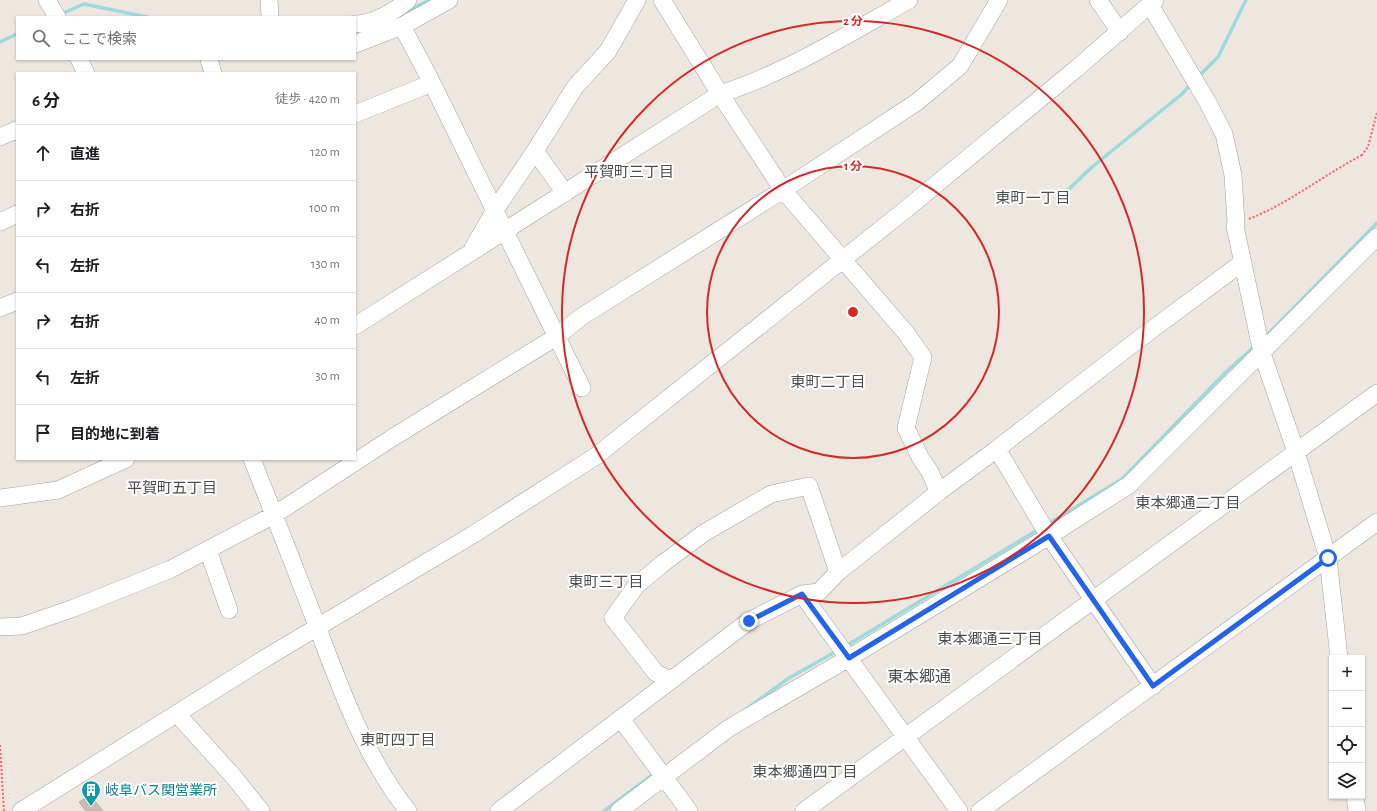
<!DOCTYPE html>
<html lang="ja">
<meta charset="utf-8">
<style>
:root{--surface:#fff;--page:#f6f6f6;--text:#202124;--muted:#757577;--line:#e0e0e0}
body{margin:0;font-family:"Alegreya Sans","Noto Sans JP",sans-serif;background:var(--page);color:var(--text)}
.controls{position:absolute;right:12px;bottom:12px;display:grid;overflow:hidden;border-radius:0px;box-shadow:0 1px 3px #0004}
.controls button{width:36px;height:36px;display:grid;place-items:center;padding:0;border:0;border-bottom:1px solid var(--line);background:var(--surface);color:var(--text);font:20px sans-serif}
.stop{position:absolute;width:12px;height:12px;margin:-9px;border:3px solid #2563eb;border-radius:50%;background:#fff}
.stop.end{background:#2563eb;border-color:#fff;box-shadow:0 1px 4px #0008}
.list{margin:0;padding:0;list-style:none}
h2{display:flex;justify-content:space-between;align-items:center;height:52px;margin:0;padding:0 16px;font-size:17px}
h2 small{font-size:13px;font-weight:400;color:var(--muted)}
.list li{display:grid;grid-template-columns:26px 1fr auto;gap:12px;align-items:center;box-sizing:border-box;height:56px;padding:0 16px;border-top:1px solid var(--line)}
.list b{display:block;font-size:15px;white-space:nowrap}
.list em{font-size:13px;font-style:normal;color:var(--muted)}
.icon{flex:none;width:22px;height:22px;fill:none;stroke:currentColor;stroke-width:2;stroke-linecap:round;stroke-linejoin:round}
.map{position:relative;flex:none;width:1377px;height:811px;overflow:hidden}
.search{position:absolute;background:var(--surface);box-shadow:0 1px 3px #0004;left:16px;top:16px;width:340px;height:44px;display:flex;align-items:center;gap:10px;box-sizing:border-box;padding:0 14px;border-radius:0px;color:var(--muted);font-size:15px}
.panel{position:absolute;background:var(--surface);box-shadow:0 1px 3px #0004;left:16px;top:72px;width:340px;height:388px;border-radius:0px}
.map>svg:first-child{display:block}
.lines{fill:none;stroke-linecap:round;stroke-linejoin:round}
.stream{stroke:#9ed9dd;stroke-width:3.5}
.building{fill:#c9bcb6;stroke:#bfaaa2}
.minor-casing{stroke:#a2a2a2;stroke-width:18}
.path{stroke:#ff6067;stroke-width:2;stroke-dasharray:2 2;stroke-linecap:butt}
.minor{stroke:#fff;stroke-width:17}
.route{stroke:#2563eb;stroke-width:5}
.ring{fill:none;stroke:#d62828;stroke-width:2}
.labels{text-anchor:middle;stroke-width:4;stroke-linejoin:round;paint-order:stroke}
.culture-label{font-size:14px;fill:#0d838f;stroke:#fff;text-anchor:start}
.neighbourhood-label{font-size:15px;fill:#4e4e4e;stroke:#fff}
.quarter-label{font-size:16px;fill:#4e4e4e;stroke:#fff}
.centre{fill:#d62828;stroke:#fff;stroke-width:2}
.ring-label{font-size:12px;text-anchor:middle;font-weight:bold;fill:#d62828;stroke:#fff;stroke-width:4;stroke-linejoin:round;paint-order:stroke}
</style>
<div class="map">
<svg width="1377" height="811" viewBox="0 0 1377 811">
<rect width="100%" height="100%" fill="#ede7e0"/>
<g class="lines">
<path class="stream" d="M407,11L430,0
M61,14L84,4L147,17
M0,42L17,34
M1198,77L1218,57L1246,0
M1061,194L1066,192L1092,167L1182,94L1191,84
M1265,337L1377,223
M1048,524L1122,479L1226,372L1256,345
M846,646L1039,529
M745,710L789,678L837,651
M604,811L655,773"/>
</g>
<path class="building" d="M90,795L103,811H86L79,802Z"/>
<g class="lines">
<defs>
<path id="minor" d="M47,0L57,17
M269,0L270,17
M662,0L720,94L783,190L906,333L923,357L906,428L920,457L930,472L936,486L940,491
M1098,0L1120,32
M1150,5L1207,101L1224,134L1233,175L1236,223L1235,226L1262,353L1296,452L1328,558L1339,658
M355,24C374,24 393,12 408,0
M402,26L432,83L582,388
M355,44L402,26L449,0
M79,59L86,73
M209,59L213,73
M355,114L432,83
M0,137L16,130L17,132
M565,193L535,151L575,87L608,51L637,0
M0,222L17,214
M473,248L495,210L535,151
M0,308L17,301
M355,326L720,94C786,73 848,34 909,0
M997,449L1049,536L1153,686
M252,459C274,515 296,570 317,626C341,690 365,757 408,811
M0,498L58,490L126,459
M208,550L229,610
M802,594L959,811
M0,627L22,626L74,608L171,569L274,515L392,438L556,337L581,317L783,190L917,102L960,66L999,0
M670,680L656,673L613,618L636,586L662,564L704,533L771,494L809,486L838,572
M177,714L233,776L261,811
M621,719L689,811
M1355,796L1357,811
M21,811L269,656L474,534L596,456L905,210L1076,69L1155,0
M499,811L749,621L802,594L819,592L838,572L940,491L997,449L1139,339L1243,262
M619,811L729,728L849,658L1049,536L1129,485L1377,237
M804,811L1377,393
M980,811L1377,522"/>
</defs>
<use href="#minor" class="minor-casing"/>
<path class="path" d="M1249,219C1289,203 1324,175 1362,155L1361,156L1368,147L1377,112
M0,745L4,811"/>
<use href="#minor" class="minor"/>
</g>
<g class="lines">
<path class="route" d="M749,621L802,594L849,658L1049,536L1153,686L1328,558"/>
</g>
<g class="ring">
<circle cx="853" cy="312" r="146"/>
<circle cx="853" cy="312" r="291"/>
</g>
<defs>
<symbol id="building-pin" viewBox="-11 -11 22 30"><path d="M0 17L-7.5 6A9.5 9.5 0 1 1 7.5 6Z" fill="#0f9aa8" stroke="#fff"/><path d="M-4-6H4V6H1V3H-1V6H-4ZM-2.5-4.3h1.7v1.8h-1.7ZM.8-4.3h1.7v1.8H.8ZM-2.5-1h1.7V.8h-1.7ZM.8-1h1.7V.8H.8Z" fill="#fff"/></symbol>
</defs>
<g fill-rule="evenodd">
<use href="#building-pin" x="80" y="779" width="22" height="30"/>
</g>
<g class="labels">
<g class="culture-label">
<text x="105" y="795">岐阜バス関営業所</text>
</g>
<g class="neighbourhood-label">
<text x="629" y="177">平賀町三丁目</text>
<text x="1033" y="203">東町一丁目</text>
<text x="828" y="387">東町二丁目</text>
<text x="172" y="493">平賀町五丁目</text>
<text x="1188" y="508">東本郷通二丁目</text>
<text x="606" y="587">東町三丁目</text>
<text x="990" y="644">東本郷通三丁目</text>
<text x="398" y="745">東町四丁目</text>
<text x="805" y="777">東本郷通四丁目</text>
</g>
<g class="quarter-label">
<text x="919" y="682">東本郷通</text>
</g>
</g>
<circle cx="853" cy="312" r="6" class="centre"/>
<g class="ring-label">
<text x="853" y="25">2 分</text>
<text x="853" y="170">1 分</text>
</g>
</svg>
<div class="controls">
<button>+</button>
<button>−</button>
<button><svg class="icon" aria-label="locate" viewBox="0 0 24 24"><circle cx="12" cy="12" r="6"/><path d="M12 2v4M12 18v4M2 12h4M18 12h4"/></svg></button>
<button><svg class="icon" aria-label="layers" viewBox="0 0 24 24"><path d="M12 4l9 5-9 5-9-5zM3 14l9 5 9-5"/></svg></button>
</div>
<div class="stop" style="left:1328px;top:558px"></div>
<div class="stop end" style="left:749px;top:621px"></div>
<div class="search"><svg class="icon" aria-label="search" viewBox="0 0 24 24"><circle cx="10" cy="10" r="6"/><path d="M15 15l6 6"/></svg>ここで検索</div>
<section class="panel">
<h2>6 分<small>徒歩 · 420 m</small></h2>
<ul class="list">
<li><svg class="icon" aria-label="ahead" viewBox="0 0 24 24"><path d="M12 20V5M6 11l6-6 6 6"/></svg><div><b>直進</b></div><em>120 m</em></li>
<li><svg class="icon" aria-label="right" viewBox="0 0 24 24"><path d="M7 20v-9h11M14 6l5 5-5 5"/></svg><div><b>右折</b></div><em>100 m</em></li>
<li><svg class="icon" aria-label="left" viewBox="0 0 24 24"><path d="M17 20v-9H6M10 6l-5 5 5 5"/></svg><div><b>左折</b></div><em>130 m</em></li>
<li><svg class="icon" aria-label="right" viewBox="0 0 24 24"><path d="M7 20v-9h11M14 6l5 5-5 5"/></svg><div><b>右折</b></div><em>40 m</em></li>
<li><svg class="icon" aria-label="left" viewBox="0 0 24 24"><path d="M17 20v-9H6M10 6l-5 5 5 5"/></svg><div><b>左折</b></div><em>30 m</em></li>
<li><svg class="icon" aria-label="arrive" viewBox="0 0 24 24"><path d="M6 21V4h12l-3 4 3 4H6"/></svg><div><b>目的地に到着</b></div></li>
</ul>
</section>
</div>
